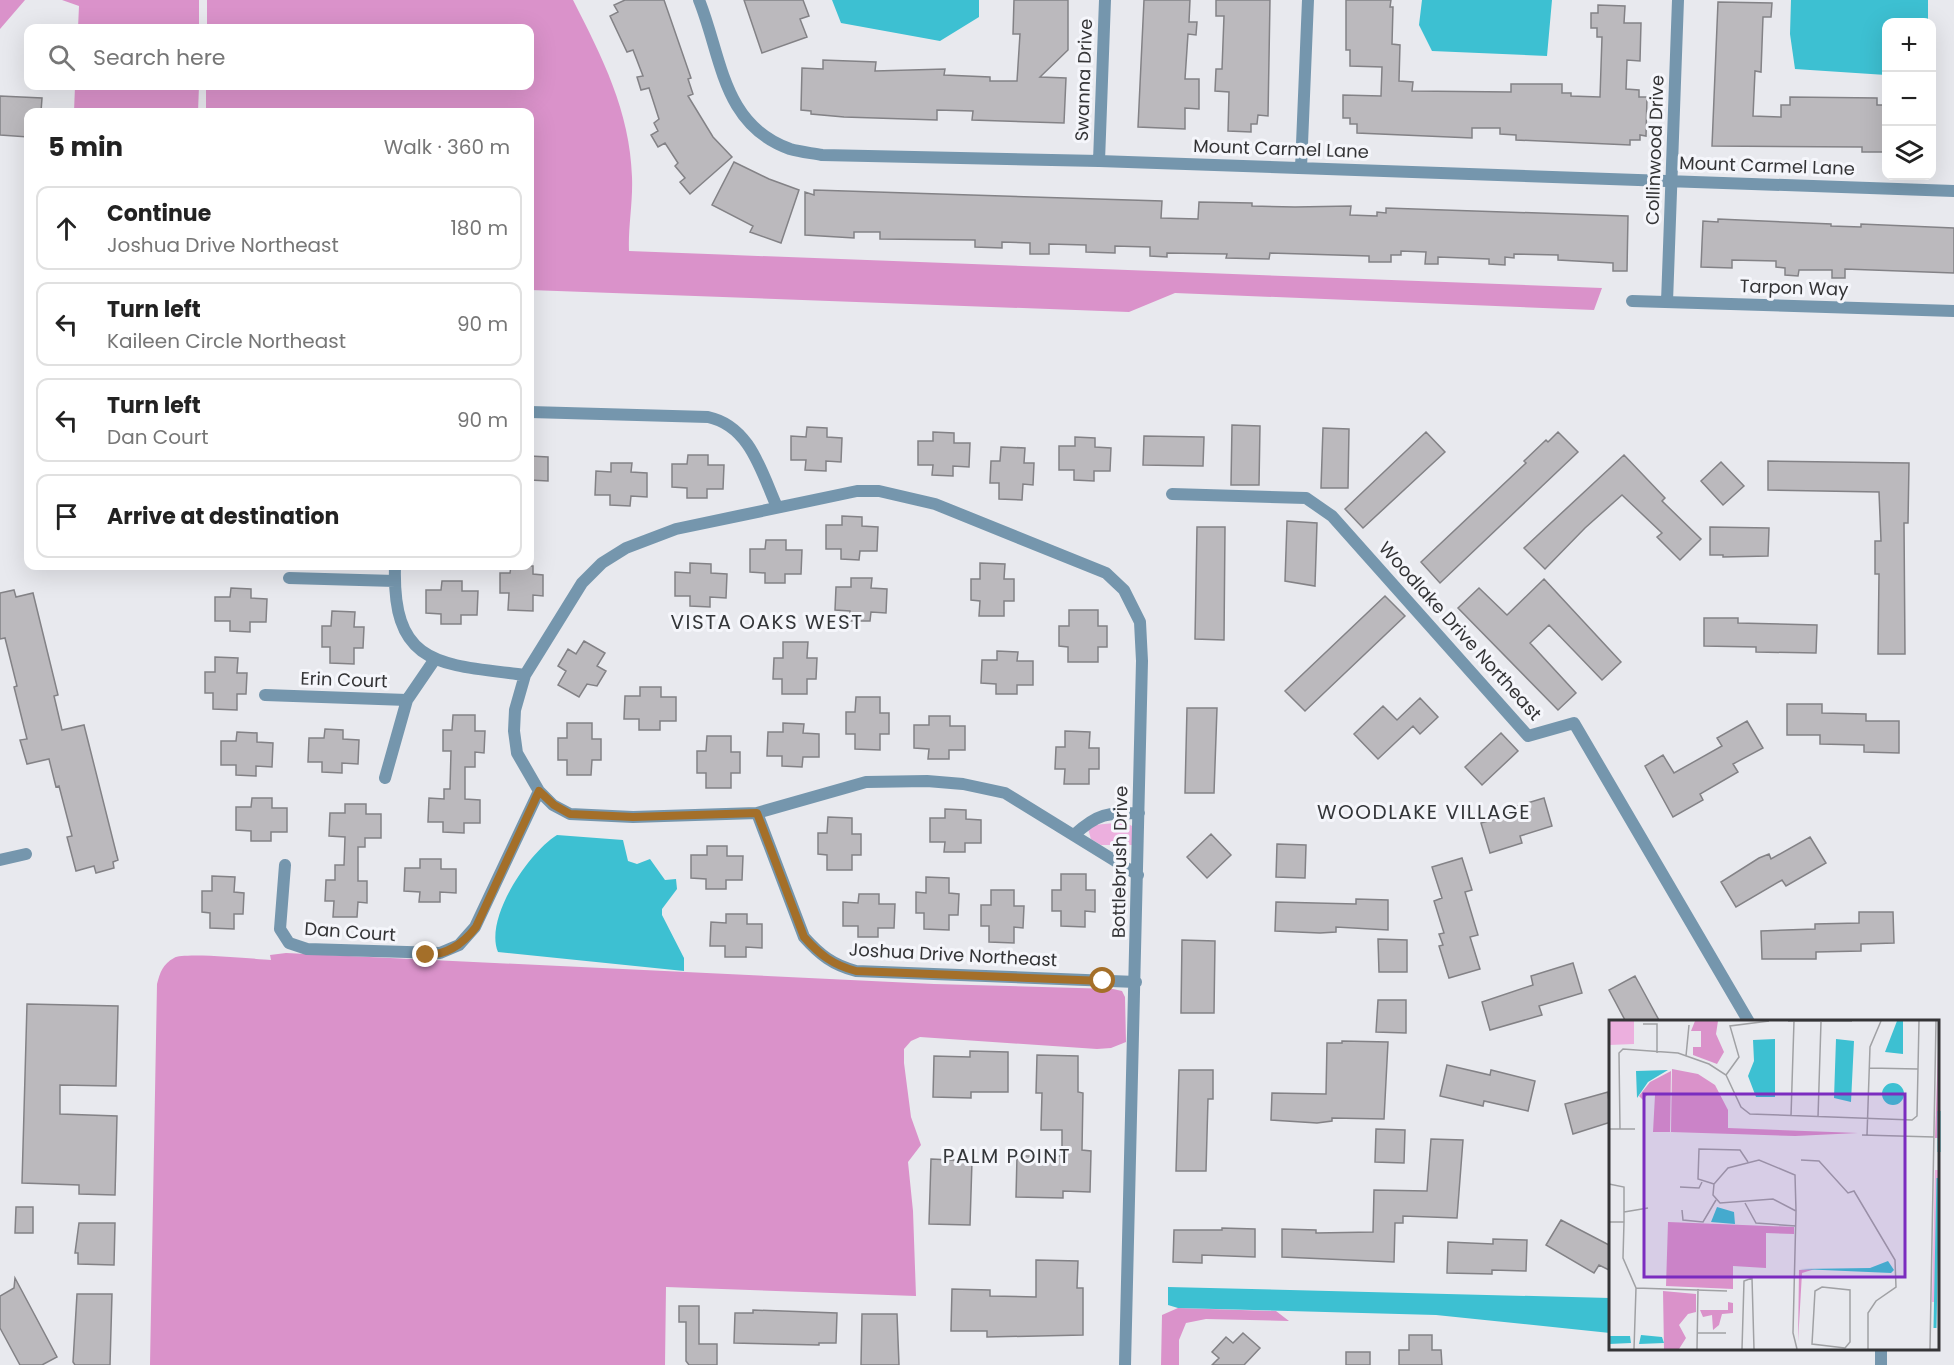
<!DOCTYPE html>
<meta charset="utf-8">
<style>
:root{--surface:#fff;--page:#f2f2f2;--text:#222;--muted:#767676;--line:#e0e0e0}
body{margin:0;font-family:Poppins,sans-serif;background:var(--page);color:var(--text)}
.controls{position:absolute;right:18px;top:18px;display:grid;overflow:hidden;border-radius:12px;box-shadow:0 6px 24px #0002}
.controls button{width:54px;height:54px;display:grid;place-items:center;padding:0;border:0;border-bottom:2px solid var(--line);background:var(--surface);color:var(--text);font:30px sans-serif}
.stop{position:absolute;width:18px;height:18px;margin:-14px;border:4px solid #a46f29;border-radius:50%;background:#fff}
.stop.end{background:#a46f29;border-color:#fff;box-shadow:0 2px 6px #0008}
.list{margin:0;padding:0;list-style:none}
h2{display:flex;justify-content:space-between;align-items:center;height:78px;margin:0;padding:0 24px;font-size:26px}
h2 small{font-size:20px;font-weight:400;color:var(--muted)}
.list li{display:grid;grid-template-columns:39px 1fr auto;gap:18px;align-items:center;box-sizing:border-box;height:84px;margin:0 12px 12px;padding:0 12px;border:2px solid var(--line);border-radius:12px}
.list b{display:block;font-size:22px;white-space:nowrap}
.list p{margin:0;font-size:20px;white-space:nowrap;color:var(--muted)}
.list em{font-size:20px;font-style:normal;color:var(--muted)}
.icon{flex:none;width:33px;height:33px;fill:none;stroke:currentColor;stroke-width:2;stroke-linecap:round;stroke-linejoin:round}
.map{position:relative;flex:none;width:1954px;height:1365px;overflow:hidden}
.search{position:absolute;background:var(--surface);box-shadow:0 6px 24px #0002;left:24px;top:24px;width:510px;height:66px;display:flex;align-items:center;gap:15px;box-sizing:border-box;padding:0 21px;border-radius:12px;color:var(--muted);font-size:22px}
.panel{position:absolute;background:var(--surface);box-shadow:0 6px 24px #0002;left:24px;top:108px;width:510px;height:462px;border-radius:12px}
.map>svg:first-child{display:block}
.green{fill:#ecafde}
.forest{fill:#da92ca}
.water{fill:#3dc0d2}
.building{fill:#bbb9bd;stroke:#838286;stroke-width:1.5}
.lines{fill:none;stroke-linecap:round;stroke-linejoin:round}
.minor{stroke:#7596ad;stroke-width:12}
.route{stroke:#a46f29;stroke-width:8}
.labels{text-anchor:middle;stroke-width:6;stroke-linejoin:round;paint-order:stroke}
.street-label{font-size:18px;fill:#343436;stroke:#f5f6fb}
.neighbourhood-label{font-size:20px;letter-spacing:1.5px;fill:#343639;stroke:#f5f6fb}
.inset-river{fill:none;stroke:#3dc0d2;stroke-width:3}
.inset-road{fill:none;stroke:#a0a1a4;stroke-width:1.5}
.view{fill:#7b2cbf;fill-opacity:0.15;stroke:#7b2cbf;stroke-width:3}
.inset-edge{fill:none;stroke:#343436;stroke-width:3}
</style>
<div class="map">
<svg width="1954" height="1365" viewBox="0 0 1954 1365">
<rect width="100%" height="100%" fill="#e8e9ee"/>
<path class="green" d="M1125,822L1132,826V845H1101L1091,839L1088,829L1094,825Z"/>
<path class="forest" d="M0,0H25L0,29Z
M62,0H199V28H78L79,6Z
M207,0H573C602,57 630,111 632,177C633,202 628,227 629,251L1602,288L1594,310L1175,293L1129,312L530,290V112H206V86H530V28H207Z
M75,86H199L198,112H74Z
M286,953L934,984L1113,989L1122,991L1125,997L1126,1042L1111,1048L1097,1049L920,1037L911,1041L904,1049V1063L911,1117L921,1145L908,1162L913,1211L916,1296L666,1287L665,1365H150L157,984C160,972 163,964 174,958C183,952 255,959 271,960L270,955Z
M1178,1308L1276,1311L1289,1321L1206,1319L1186,1323L1179,1340V1365H1161L1162,1315Z"/>
<path class="water" d="M832,0H979V17L940,41L841,23Z
M1422,0H1552L1547,56L1432,51L1419,25Z
M1791,0H1928V22H1886V75L1795,69L1790,34Z
M557,835L623,840L628,861L637,864L650,859L665,880L676,879L677,889L662,909V915L684,958V971L498,952C484,919 528,853 557,835Z
M1168,1287L1610,1298V1333L1436,1315L1178,1308L1168,1305Z"/>
<path class="building" d="M625,0H664L691,78L688,79L693,94L688,96L713,137L732,157L690,194L680,182L685,178L675,166L678,163L665,143L658,147L651,135L658,131L654,123L659,119L649,88L641,90L637,77L643,76L633,50L627,52L610,16L618,12L614,5Z
M744,0H803L809,16L800,19L807,37L762,53Z
M1014,0H1068V50L1040,77L1066,78L1064,123L972,120L973,111L937,110V120L844,117L811,114V111L801,110L802,68L823,69V60L876,62L875,71L945,69L944,75L990,77V81H1017L1020,34H1013Z
M1144,0H1190L1189,22H1197L1196,35L1188,34L1185,79H1199V109L1185,108V129L1138,127Z
M1216,0H1270L1268,116L1258,115L1257,124H1251V132L1228,131L1229,92L1215,91L1216,69H1222L1224,16H1216Z
M1346,0H1391L1390,7H1393L1392,44L1400,45L1399,81L1413,82L1412,91L1511,92V84H1562V93H1571V96L1600,97L1602,37H1597V28H1591V13H1598V5L1625,6L1624,23H1641L1640,61L1627,60L1626,89L1639,90V97H1647L1646,136L1640,135V140H1630V145L1516,140V135L1500,134V128H1472V138L1357,133V124H1350V118H1343V95L1381,96L1382,67L1350,66V50H1346Z
M1718,2L1772,3L1771,17H1763L1761,72L1755,71L1753,116L1781,117V105H1790V97L1877,98V105H1887V152H1862V147L1712,146Z
M0,96L42,98L41,112H28V137L0,135Z
M734,162L769,179L799,190L781,243L750,232L753,226L712,205Z
M814,190L1162,201L1161,218L1198,219L1199,202L1252,203V206L1295,207L1351,206L1350,215L1377,216V212L1386,213V208L1628,216L1627,271H1613V263L1558,260V255L1514,254V258L1505,257V265L1489,264V259L1438,257V264H1425L1426,252L1401,251V255H1391V262H1369V256L1270,253L1269,259L1226,258L1227,254L1167,253V257L1150,256V247L1115,246V253L1086,252V245L1049,244V254H1030V243L1002,242V248L975,247V240L880,239V232H854V238L805,235V192L814,195Z
M1718,219L1831,224V226L1861,227V224L1954,228V273L1845,269V278H1832V270H1799L1798,276L1785,275V268L1776,267V261L1732,260V268L1701,267L1703,221L1718,222Z
M1232,425L1260,426L1259,485H1231Z
M807,427L827,428V437L842,438L841,462L826,461V471L805,470L806,460H791V436L806,437Z
M1323,428L1349,429L1348,488H1321Z
M933,432L954,433V443H970L969,467L953,466V476L932,475L933,465H918V441H933Z
M1426,432L1445,452L1363,528L1345,509Z
M1558,432L1578,452L1440,583L1421,562L1526,463L1524,461L1546,440L1548,442Z
M1144,436L1204,437L1203,466L1143,465Z
M1075,437L1095,438V447L1111,448L1110,471H1094V481L1074,480V470H1059V446H1075Z
M1001,447L1025,448L1024,463H1034L1033,485L1023,484L1022,500L999,499V483H990L991,461H1000Z
M688,455H708V465H724L723,489H707V498H687V488L672,487V464H687Z
M1624,455L1665,498L1662,501L1701,539L1680,560L1657,537L1662,533L1622,495L1585,528L1545,569L1524,548Z
M530,456L548,457V481L530,480Z
M1768,461L1909,463L1908,523H1904L1905,654H1878L1879,574H1875V541H1881L1879,492L1768,490Z
M1721,462L1744,486L1723,505L1701,481Z
M611,463H632L631,472L647,473V497L631,496L630,506L610,505V495H595L596,471L611,472Z
M842,516L862,517V526L878,527L877,551H860L859,560L841,559V549H826V525H842Z
M1287,521L1317,523L1315,586L1285,581Z
M1197,527H1225L1224,640L1195,639Z
M1710,527L1769,528L1768,556L1723,557V555H1710Z
M766,540H786V550H802L801,574H785V583H765V573L750,572V549H765Z
M690,563L711,564V573L727,574L726,598L710,597V607L690,606V596H675V572L690,573Z
M980,563L1005,564L1004,579H1014V601H1004V616H979L980,601L971,600V579H980Z
M511,566H533V574L543,575V596L533,595V611L508,610L509,593H500V573H510Z
M851,578H872L871,588L887,589L886,613L871,612L870,621H850V611L835,610L836,587H851Z
M1544,579L1621,662L1602,680L1549,625L1530,643L1576,693L1558,710L1458,608L1479,588L1507,615Z
M442,581H462V591H478L477,615H461V624H441V614L426,613V590H441Z
M231,588L251,589V598L267,599L266,622H250V632L230,631V621H215V597H230Z
M14,590L16,597L33,593L58,695L54,696L62,730L84,725L118,860L113,862L114,868L96,873L94,866L76,871L67,837L72,836L59,786L56,787L49,759L27,764L20,740L27,739L14,687L17,686L5,638L0,639V593Z
M1385,596L1405,616L1305,711L1285,691Z
M1069,610H1098V626H1107V647H1098V662H1068V647L1059,646V626H1069Z
M332,611L355,612L354,627H364L363,648H354V664L330,663V647H322V626H331Z
M1704,618H1738V623L1817,625L1816,653L1756,652V647L1704,646Z
M584,641L605,653L597,666L606,671L597,686L587,684L579,697L558,685L566,671L558,666L568,649L576,654Z
M783,642H808L807,658H817L816,679H807V694H782V679H773L774,658H783Z
M997,651L1018,652L1017,661H1033V685H1017V694H996V684L981,683L982,660H997Z
M215,657L238,658L237,673H247L246,694H237V710L213,709V693H205V672H215Z
M640,687H661V697H676V721H660V730H639V719H624L625,696H640Z
M856,697H880V713H889V734H880V750L855,749V734H846V712H855Z
M1420,698L1438,717L1420,734L1413,726L1378,759L1354,734L1383,706L1397,720Z
M1787,704H1822V713L1866,714V721H1899V753L1864,752V745L1820,744V735H1787Z
M1187,708H1217L1214,793H1185Z
M453,715H475V731H485L484,753L475,752V767H465V799L480,800V823H464V833L443,832V822H428L429,798L444,799V789H450L451,751H443V730H452Z
M929,716H950V726H965V750H949V759H928L929,749L914,748V725H929Z
M1747,721L1763,748L1733,764L1738,772L1700,794L1703,800L1673,817L1645,766L1663,755L1674,773L1722,746L1717,738Z
M567,723H592V739H601V760H592L591,775H567V760H558V738H567Z
M783,723L804,724L803,733L819,734V757H803L802,767L782,766V756H767L768,732H783Z
M325,729L343,730V739L359,740L358,764L342,763V773L322,772V762H308L309,738H324Z
M1065,731L1090,732L1089,748H1099V769H1089V784H1064L1065,769H1055L1056,747H1065Z
M237,732L257,733V742L273,743L272,767L256,766V776L236,775V765H221V741H236Z
M1501,733L1518,751L1482,785L1465,767Z
M707,736H731V752H740V773H731V788H706V773H697V751H706Z
M252,798H272V808H287V832H271V841H251V831L236,830V807H251Z
M1544,798L1552,826L1520,836L1522,843L1490,853L1481,823L1513,814L1511,808Z
M345,804H366V814H381V838H365V847H358V881H367V903L358,902L357,917H333L334,901H325L326,880H335V865H344L345,837L329,836L330,813H345Z
M945,809L966,810V819L981,820V843H965V852H944L945,842H930V818H945Z
M828,817L852,818V834H861V855H852V870H827V855L818,854V833H827Z
M1211,834L1231,855L1207,878L1187,857Z
M1810,837L1826,863L1786,886L1782,880L1736,907L1721,882L1759,858L1769,854L1771,859Z
M1277,844L1306,845L1305,878L1276,877Z
M707,846H727V856H743L742,880H726V889H706V879L691,878V855H707Z
M1462,858L1472,890L1465,892L1478,935L1470,937L1480,969L1449,978L1439,946L1443,945L1439,934L1444,933L1434,901L1442,898L1432,867Z
M420,859H441V869H456V893L440,892V902H419L420,892L404,891L405,868H420Z
M1061,874H1086V890H1095V912L1085,911V927L1061,926V911H1052V890H1061Z
M212,876L235,877L234,892L244,893L243,914H234V929L210,928V913L202,912V891H212Z
M926,877L949,878V893L959,894L958,915H949V930L924,929V913H916V892L926,893Z
M991,890H1014V906H1024L1023,928L1014,927V943L989,942V926H981V905H991Z
M859,894H879V904H895L894,928H878V937H858V926H843V902L858,903Z
M1356,899L1388,900V930L1336,927V932L1320,933L1275,931L1276,902L1356,904Z
M1859,912H1893L1894,943L1861,944V951L1816,952V959H1762L1761,931L1815,929V924L1859,923Z
M726,914H747V924H762V948L746,947V957H725V946H710L711,922L726,923Z
M1378,939L1407,940V972H1379Z
M1182,940L1215,941L1214,1013H1181Z
M1573,963L1582,993L1539,1006L1542,1015L1490,1030L1482,1002L1533,985L1531,976Z
M1635,976L1660,1022H1626L1609,990Z
M1378,1000H1406V1033L1376,1032Z
M27,1004L118,1006L116,1086L60,1085V1114L117,1116L115,1195L79,1194V1185L22,1183Z
M1342,1041L1388,1042L1384,1119L1332,1118V1121L1317,1123L1271,1120L1272,1093L1326,1094L1327,1043H1342Z
M970,1051L1008,1052V1092H971V1098L933,1097L934,1056L970,1057Z
M1037,1055L1078,1056V1092L1083,1093L1082,1150L1091,1151L1090,1192L1063,1191V1198L1016,1197L1017,1156H1062V1130H1041L1042,1093H1036Z
M1447,1065L1490,1075L1491,1070L1535,1081L1528,1111L1484,1101L1483,1106L1440,1096Z
M1179,1070H1213V1099H1208L1206,1171H1176Z
M1608,1092L1611,1122L1573,1134L1565,1104Z
M1376,1129L1405,1130L1404,1163L1375,1162Z
M1431,1139L1463,1140L1457,1218L1403,1216V1223H1395L1394,1262L1282,1257V1229L1316,1230V1233L1373,1232L1374,1190L1427,1191Z
M931,1159L972,1161L970,1225L929,1224Z
M16,1207H33V1233H15Z
M1561,1220L1611,1246V1271L1599,1265L1594,1273L1546,1245Z
M79,1223H115L114,1265L78,1264V1253H75Z
M1222,1228L1255,1229V1257L1202,1255V1263L1173,1262L1174,1230H1222Z
M1493,1239L1527,1240L1526,1271L1492,1270V1274L1447,1273L1448,1242L1493,1244Z
M1036,1260L1078,1261L1077,1288H1083V1335L987,1337V1331H951L952,1289L990,1290V1296L1036,1297Z
M15,1278L57,1357L42,1365H20L0,1328V1296L14,1288Z
M77,1294H112L110,1365H75L73,1362Z
M679,1306H699V1344H717V1365H689L686,1361V1322H679Z
M753,1310L837,1313L836,1343H819V1345L734,1343L735,1313H753Z
M862,1314H897L899,1365H861Z
M1243,1333L1260,1348L1244,1365H1212L1219,1358L1212,1352L1226,1337L1233,1343Z
M1409,1335H1432V1350H1441L1442,1365H1399V1350H1409Z
M1346,1352H1370V1365H1346Z"/>
<g class="lines">
<path class="minor" d="M699,0C722,57 722,125 790,149C800,152 812,153 822,155L1099,161L1954,191
M1099,161L1105,0
M1301,168L1308,0
M1632,301L1954,311
M1667,302L1678,0
M530,412L708,417C750,426 761,471 777,507
M1172,494L1306,498L1332,516L1528,736L1574,723L1749,1022
M395,566C392,668 441,664 525,675
M289,578L395,581
M265,695L407,700L435,659
M385,778L407,700
M757,813L804,937C820,955 833,965 856,971L1136,982
M1074,835C1098,813 1107,813 1139,813
M0,860L26,854
M285,865L280,929L289,943L307,949L440,953L459,945L475,927L539,791
M1881,1348V1365
M1125,1365L1142,661L1140,622L1124,590L1106,573L935,504L879,491H857L676,529L626,548L602,563L582,583L525,675L515,710L514,731L517,753L539,791L553,805L570,814L633,817L757,813L866,782L927,781L963,784L1005,793L1138,875"/>
</g>
<g class="lines">
<path class="route" d="M426,955C447,955 463,944 476,927L539,791L554,805L570,814L633,817L757,813L804,937C820,955 833,965 856,971L1103,981"/>
</g>
<g class="labels">
<g class="street-label">
<text transform="translate(1084 80) rotate(-88)" y="6">Swanna Drive</text>
<text transform="translate(1281 149) rotate(2)" y="6">Mount Carmel Lane</text>
<text transform="translate(1655 150) rotate(-88)" y="6">Collinwood Drive</text>
<text transform="translate(1767 166) rotate(2)" y="6">Mount Carmel Lane</text>
<text transform="translate(1794 288) rotate(2)" y="6">Tarpon Way</text>
<text transform="translate(1460 631) rotate(48)" y="6">Woodlake Drive Northeast</text>
<text transform="translate(344 680) rotate(2)" y="6">Erin Court</text>
<text transform="translate(1120 862) rotate(-89)" y="6">Bottlebrush Drive</text>
<text transform="translate(350 932) rotate(4)" y="6">Dan Court</text>
<text transform="translate(953 955) rotate(3)" y="6">Joshua Drive Northeast</text>
</g>
<g class="neighbourhood-label">
<text x="767" y="629">VISTA OAKS WEST</text>
<text x="1424" y="819">WOODLAKE VILLAGE</text>
<text x="1007" y="1163">PALM POINT</text>
</g>
</g>
<g transform="translate(1609 1020)">
<rect width="330" height="330" fill="#e8e9ee"/>
<path d="M0,1H25V24L0,25ZM326,150H330V160L327,282H323Z" fill="#ecafde"/>
<path d="M86,1H109L107,14L115,32L108,44L84,35V27H92V11H82ZM330,1V118H326ZM63,49L89,54L106,65L119,90V108L249,113L186,116L62,112ZM62,51L61,112H44L46,75L40,73L34,80L30,76L41,62ZM59,202L185,207V214L157,213V248L124,246V269L57,266ZM206,249L193,253L189,322L190,250ZM54,271L87,274V292L79,294L70,305L77,318L70,329H55ZM119,282L124,283V293L113,294L110,305L104,310L103,295L94,297L91,290H119Z" fill="#da92ca"/>
<path d="M288,1H294V34L276,32ZM166,19V77H147L139,56L145,41L144,20ZM227,19L245,21L242,82L225,78ZM59,50L39,62L28,78L27,51ZM273 74a11 11 0 1 1 22 0a11 11 0 1 1-22 0ZM108,187L125,192L126,204L102,202ZM279,241L285,250L282,253L191,249L261,248ZM32,315L53,317L55,323L30,324ZM0,316H21L22,323L0,324Z" fill="#3dc0d2"/>
<path class="inset-river" d="M330,132V91M326,308L329,158"/>
<path class="inset-road" d="M179,1H243M34,4H48V33M77,36L80,5M260,48L309,49M117,55L130,37L121,6L160,1M182,96L185,1M209,97L212,2M0,109H26M11,109L10,33L14,29L69,33L100,44L117,55L132,87L141,94L303,100L308,96L310,1M253,115L325,117M258,115L261,27L272,1M192,140L210,141L239,173L245,171L286,240L287,267L267,281L259,293V329M0,164L15,167V202H0M105,164L89,159L90,129L131,130L139,142M71,167L90,168L93,162M136,183L147,203L187,206M73,190L74,200L94,202L107,180M187,191L164,179L111,183L104,175L105,164L119,148L150,140L186,155L187,191L184,313L188,329M15,192L39,188M15,202L14,238L27,268L25,329M213,267L241,270V322L236,328L203,324L206,271ZM27,268L118,271M89,313H117M88,329L89,269M133,329L135,261L143,258L145,329M321,329L327,1"/>
<path class="view" d="M35,74H296V257H35Z"/>
<rect width="330" height="330" class="inset-edge"/>
</g>
</svg>
<div class="controls">
<button>+</button>
<button>−</button>
<button><svg class="icon" aria-label="layers" viewBox="0 0 24 24"><path d="M12 4l9 5-9 5-9-5zM3 14l9 5 9-5"/></svg></button>
</div>
<div class="stop" style="left:1103px;top:981px"></div>
<div class="stop end" style="left:426px;top:955px"></div>
<div class="search"><svg class="icon" aria-label="search" viewBox="0 0 24 24"><circle cx="10" cy="10" r="6"/><path d="M15 15l6 6"/></svg>Search here</div>
<section class="panel">
<h2>5 min<small>Walk · 360 m</small></h2>
<ul class="list">
<li><svg class="icon" aria-label="ahead" viewBox="0 0 24 24"><path d="M12 20V5M6 11l6-6 6 6"/></svg><div><b>Continue</b><p>Joshua Drive Northeast</p></div><em>180 m</em></li>
<li><svg class="icon" aria-label="left" viewBox="0 0 24 24"><path d="M17 20v-9H6M10 6l-5 5 5 5"/></svg><div><b>Turn left</b><p>Kaileen Circle Northeast</p></div><em>90 m</em></li>
<li><svg class="icon" aria-label="left" viewBox="0 0 24 24"><path d="M17 20v-9H6M10 6l-5 5 5 5"/></svg><div><b>Turn left</b><p>Dan Court</p></div><em>90 m</em></li>
<li><svg class="icon" aria-label="arrive" viewBox="0 0 24 24"><path d="M6 21V4h12l-3 4 3 4H6"/></svg><div><b>Arrive at destination</b></div></li>
</ul>
</section>
</div>
